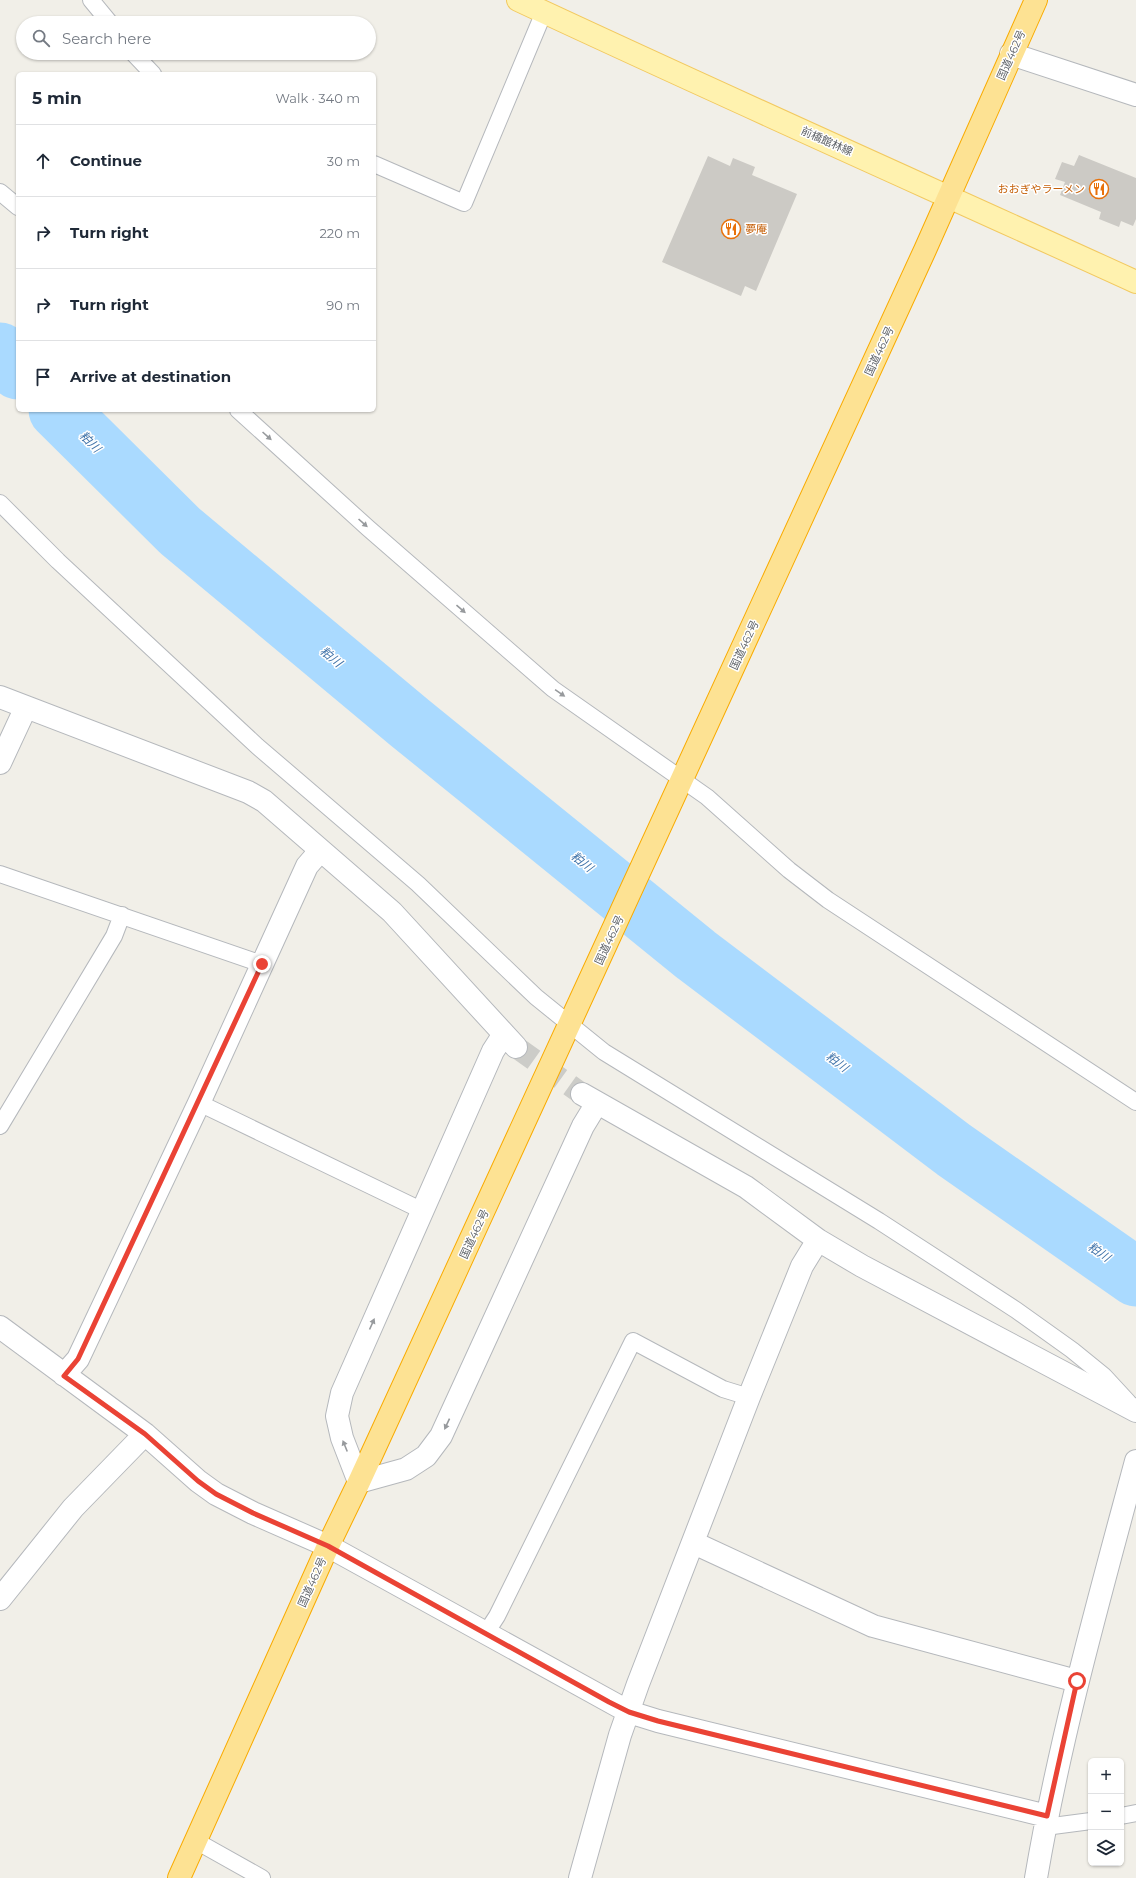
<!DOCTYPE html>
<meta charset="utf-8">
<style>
:root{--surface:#fff;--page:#f2f2f3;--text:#1f2937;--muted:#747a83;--line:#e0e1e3}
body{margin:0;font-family:Montserrat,"Noto Sans JP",sans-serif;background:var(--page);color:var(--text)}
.controls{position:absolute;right:12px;bottom:12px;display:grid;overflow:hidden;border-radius:6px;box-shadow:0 1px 3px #0004}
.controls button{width:36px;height:36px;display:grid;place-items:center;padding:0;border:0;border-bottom:1px solid var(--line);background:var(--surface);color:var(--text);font:20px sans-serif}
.stop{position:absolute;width:12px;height:12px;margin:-9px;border:3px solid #ea4335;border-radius:50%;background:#fff}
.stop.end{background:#ea4335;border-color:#fff;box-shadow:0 1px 4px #0008}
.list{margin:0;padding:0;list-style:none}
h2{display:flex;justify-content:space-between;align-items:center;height:52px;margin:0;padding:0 16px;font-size:17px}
h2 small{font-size:13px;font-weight:400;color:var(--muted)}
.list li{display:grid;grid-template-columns:26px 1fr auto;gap:12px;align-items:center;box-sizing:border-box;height:72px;padding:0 16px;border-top:1px solid var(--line)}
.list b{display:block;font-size:15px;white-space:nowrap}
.list em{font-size:13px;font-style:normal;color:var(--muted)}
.icon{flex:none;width:22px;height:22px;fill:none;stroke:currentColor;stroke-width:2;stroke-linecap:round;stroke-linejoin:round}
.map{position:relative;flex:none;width:1136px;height:1878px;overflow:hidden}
.search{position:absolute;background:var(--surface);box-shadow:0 1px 3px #0004;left:16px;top:16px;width:360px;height:44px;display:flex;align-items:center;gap:10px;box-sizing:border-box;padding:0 14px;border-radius:22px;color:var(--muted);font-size:15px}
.panel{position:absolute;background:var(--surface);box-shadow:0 1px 3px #0004;left:16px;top:72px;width:360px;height:340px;border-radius:6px}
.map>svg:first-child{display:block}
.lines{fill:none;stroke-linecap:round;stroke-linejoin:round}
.river{stroke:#aadaff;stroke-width:59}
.building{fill:#cccac5}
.street-tunnel{stroke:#ccccc8;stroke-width:22;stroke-dasharray:22 11;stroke-linecap:butt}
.lane-casing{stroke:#b5b8bc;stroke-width:18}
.street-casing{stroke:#b5b8bc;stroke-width:24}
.primary-casing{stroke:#f2c960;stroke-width:24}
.highway-casing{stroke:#f9ab00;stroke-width:24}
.lane{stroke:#fff;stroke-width:16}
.street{stroke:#fff;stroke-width:22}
.primary{stroke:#fff2af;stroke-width:22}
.highway{stroke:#fde293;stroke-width:22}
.oneway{fill:#979a9d}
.route{stroke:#ea4335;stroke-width:5}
.labels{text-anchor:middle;stroke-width:3;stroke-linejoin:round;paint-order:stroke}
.street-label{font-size:11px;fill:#5f6368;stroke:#fff}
.food-label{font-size:11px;fill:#c56008;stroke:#fff;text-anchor:end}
.water-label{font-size:12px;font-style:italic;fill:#4174aa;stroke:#fff}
</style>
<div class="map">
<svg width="1136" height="1878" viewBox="0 0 1136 1878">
<rect width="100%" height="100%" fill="#f1efe8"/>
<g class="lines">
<path class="river" d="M0,352L18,370
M58,410L180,531L410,723L696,955L954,1150L1136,1277"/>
</g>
<path class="building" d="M1079,155L1136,178V219L1133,226L1121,221L1119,227L1099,219L1101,212L1060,195L1065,182L1055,179L1062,162L1074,166Z
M708,156L730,166L733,158L755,167L752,175L797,194L756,291L745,286L741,296L662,262Z"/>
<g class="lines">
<path class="street-tunnel" d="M516,1047L582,1094"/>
<defs>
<path id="lane" d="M91,0L110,23
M133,53L153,74
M374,164L464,203L544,12
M0,192L18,207
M238,410L368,528L553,689L707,797L789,870L828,900L1136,1102
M0,503L58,561L257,746L418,884L536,997L604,1052L879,1221L1016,1310L1072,1350L1104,1376L1128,1402
M0,874L262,964
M199,1103L423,1211
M0,1126L114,936L122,915
M486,1633L497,1616L633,1341L723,1389L749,1397
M1121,1816L1136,1813
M1045,1827L1091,1821
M196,1841L262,1878"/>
<path id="street" d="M1011,54L1136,95
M0,697L248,792L264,801L392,912L516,1047
M0,763L26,707
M504,1034L493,1051L342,1393L337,1416L342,1438L359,1482L406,1469L426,1456L441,1436L583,1126L597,1103
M582,1094L746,1187L818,1240L862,1266L1136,1411
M0,1327L145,1434L198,1481L216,1494L253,1513L328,1546L629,1712L658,1721L1047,1816
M64,1375L78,1359L199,1103L307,866L320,851
M694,1543L873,1626L1077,1681
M0,1599L73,1508L145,1434
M580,1878L620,1735L638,1684L749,1397L802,1266L818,1240
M1036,1878C1060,1737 1099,1599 1136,1461"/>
<path id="primary" d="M518,0C723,96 930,188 1136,282"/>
<path id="highway" d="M179,1878L328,1546L359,1482L925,250L1036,0"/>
</defs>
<use href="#lane" class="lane-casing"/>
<use href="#street" class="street-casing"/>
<use href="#primary" class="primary-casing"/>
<use href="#highway" class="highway-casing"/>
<use href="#lane" class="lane"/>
<use href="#street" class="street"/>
<use href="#primary" class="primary"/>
<use href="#highway" class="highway"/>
</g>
<defs><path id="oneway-solid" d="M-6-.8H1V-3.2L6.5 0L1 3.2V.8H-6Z"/></defs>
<g class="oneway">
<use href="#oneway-solid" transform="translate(267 436) rotate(42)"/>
<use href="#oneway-solid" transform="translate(363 523) rotate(42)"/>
<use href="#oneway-solid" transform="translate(461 609) rotate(41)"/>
<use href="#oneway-solid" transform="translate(560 693) rotate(35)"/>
<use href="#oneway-solid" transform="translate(372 1324) rotate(-66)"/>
<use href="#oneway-solid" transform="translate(447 1424) rotate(115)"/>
<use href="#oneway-solid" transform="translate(345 1446) rotate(-112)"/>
</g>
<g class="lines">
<path class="route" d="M262,964L78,1359L64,1376L145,1434L198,1481L216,1494L253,1513L328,1546L609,1702L629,1712L658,1721L1047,1816L1077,1681"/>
</g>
<defs>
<symbol id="restaurant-ring" viewBox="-11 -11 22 22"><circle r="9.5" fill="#fff" stroke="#e8710a" stroke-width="1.5"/><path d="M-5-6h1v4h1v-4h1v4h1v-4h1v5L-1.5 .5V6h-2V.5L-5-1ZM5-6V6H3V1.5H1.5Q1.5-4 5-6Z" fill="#e8710a"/></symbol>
</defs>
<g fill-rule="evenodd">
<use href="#restaurant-ring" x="1088" y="178" width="22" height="22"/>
<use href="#restaurant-ring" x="720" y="218" width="22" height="22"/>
</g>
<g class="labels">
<g class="street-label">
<text transform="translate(1011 55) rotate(-66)" y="4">国道462号</text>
<text transform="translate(827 141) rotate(24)" y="4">前橋館林線</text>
<text transform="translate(879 351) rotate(-65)" y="4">国道462号</text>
<text transform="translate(744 645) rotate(-65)" y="4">国道462号</text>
<text transform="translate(609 940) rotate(-65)" y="4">国道462号</text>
<text transform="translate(474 1234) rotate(-65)" y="4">国道462号</text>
<text transform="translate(312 1582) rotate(-66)" y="4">国道462号</text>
</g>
<g class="food-label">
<text x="1085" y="193">おおぎやラーメン</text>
<text x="745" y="233" text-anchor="start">夢庵</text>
</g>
<g class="water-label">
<text transform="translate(90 442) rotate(45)" y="4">粕川</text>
<text transform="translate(331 657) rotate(40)" y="4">粕川</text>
<text transform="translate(582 862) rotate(39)" y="4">粕川</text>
<text transform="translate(837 1062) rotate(37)" y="4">粕川</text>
<text transform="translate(1099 1252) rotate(35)" y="4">粕川</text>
</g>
</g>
</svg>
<div class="controls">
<button>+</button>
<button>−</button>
<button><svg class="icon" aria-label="layers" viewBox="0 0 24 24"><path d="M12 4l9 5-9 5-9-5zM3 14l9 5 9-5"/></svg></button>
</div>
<div class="stop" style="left:1077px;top:1681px"></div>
<div class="stop end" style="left:262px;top:964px"></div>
<div class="search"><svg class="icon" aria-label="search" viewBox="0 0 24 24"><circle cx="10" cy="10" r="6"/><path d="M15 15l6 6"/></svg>Search here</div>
<section class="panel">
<h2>5 min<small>Walk · 340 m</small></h2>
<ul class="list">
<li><svg class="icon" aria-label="ahead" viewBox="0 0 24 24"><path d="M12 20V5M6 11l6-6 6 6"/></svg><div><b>Continue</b></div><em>30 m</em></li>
<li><svg class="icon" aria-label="right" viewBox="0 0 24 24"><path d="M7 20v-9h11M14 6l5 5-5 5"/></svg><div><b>Turn right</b></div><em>220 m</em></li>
<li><svg class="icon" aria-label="right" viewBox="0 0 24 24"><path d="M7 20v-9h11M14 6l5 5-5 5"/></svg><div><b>Turn right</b></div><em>90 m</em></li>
<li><svg class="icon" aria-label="arrive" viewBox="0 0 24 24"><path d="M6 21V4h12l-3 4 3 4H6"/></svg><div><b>Arrive at destination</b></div></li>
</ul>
</section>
</div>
